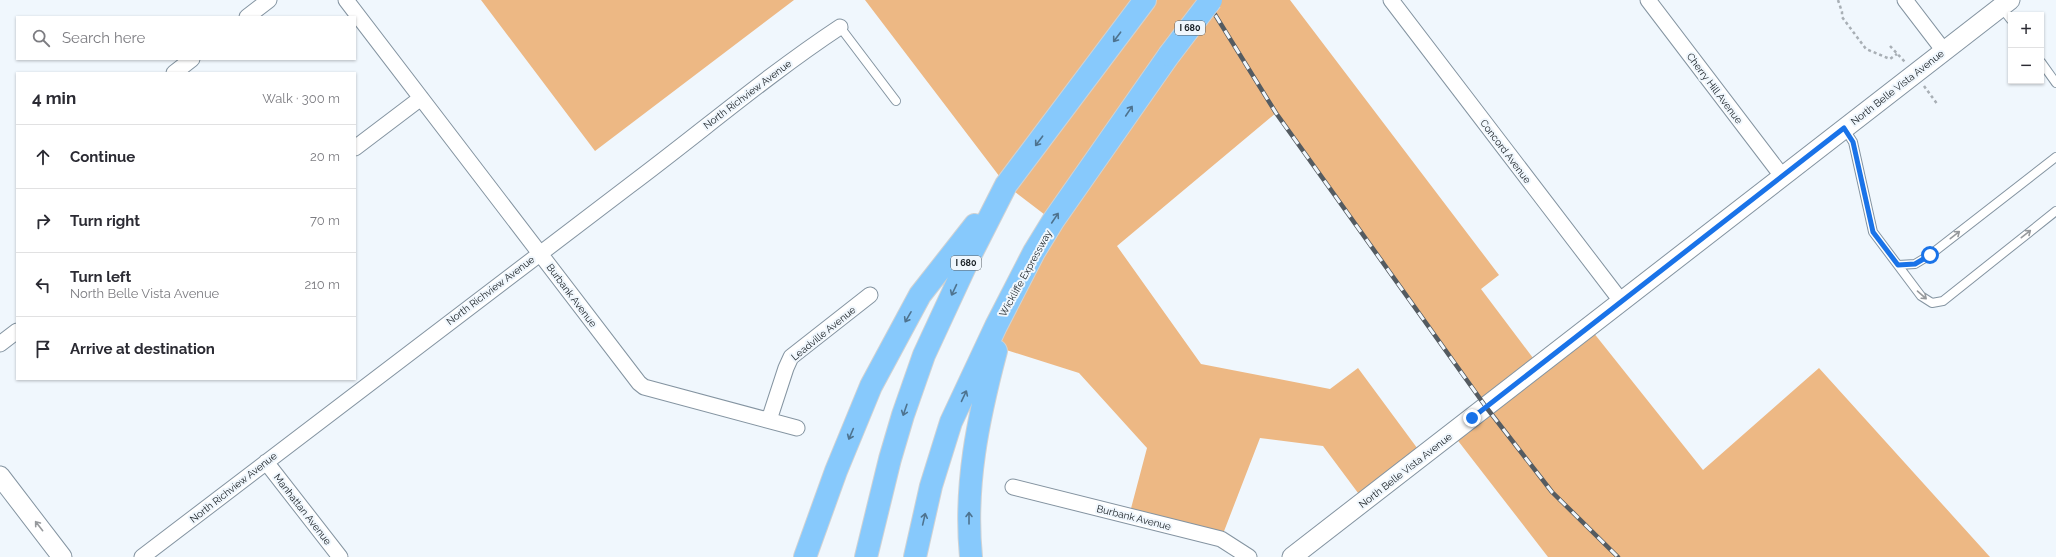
<!DOCTYPE html>
<meta charset="utf-8">
<style>
:root{--surface:#fff;--page:#f7f7f7;--text:#2b2b33;--muted:#7c7c81;--line:#e1e1e2}
body{margin:0;font-family:Raleway,sans-serif;background:var(--page);color:var(--text)}
.controls{position:absolute;right:12px;top:12px;display:grid;overflow:hidden;border-radius:0px;box-shadow:0 1px 3px #0004}
.controls button{width:36px;height:36px;display:grid;place-items:center;padding:0;border:0;border-bottom:1px solid var(--line);background:var(--surface);color:var(--text);font:20px sans-serif}
.stop{position:absolute;width:12px;height:12px;margin:-9px;border:3px solid #1a73e8;border-radius:50%;background:#fff}
.stop.end{background:#1a73e8;border-color:#fff;box-shadow:0 1px 4px #0008}
.list{margin:0;padding:0;list-style:none}
h2{display:flex;justify-content:space-between;align-items:center;height:52px;margin:0;padding:0 16px;font-size:17px}
h2 small{font-size:13px;font-weight:400;color:var(--muted)}
.list li{display:grid;grid-template-columns:26px 1fr auto;gap:12px;align-items:center;box-sizing:border-box;height:64px;padding:0 16px;border-top:1px solid var(--line)}
.list b{display:block;font-size:15px;white-space:nowrap}
.list p{margin:0;font-size:13px;white-space:nowrap;color:var(--muted)}
.list em{font-size:13px;font-style:normal;color:var(--muted)}
.icon{flex:none;width:22px;height:22px;fill:none;stroke:currentColor;stroke-width:2;stroke-linecap:round;stroke-linejoin:round}
.map{position:relative;flex:none;width:2056px;height:557px;overflow:hidden}
.search{position:absolute;background:var(--surface);box-shadow:0 1px 3px #0004;left:16px;top:16px;width:340px;height:44px;display:flex;align-items:center;gap:10px;box-sizing:border-box;padding:0 14px;border-radius:0px;color:var(--muted);font-size:15px}
.panel{position:absolute;background:var(--surface);box-shadow:0 1px 3px #0004;left:16px;top:72px;width:340px;height:308px;border-radius:0px}
.map>svg:first-child{display:block}
.green{fill:#edb884}
.lines{fill:none;stroke-linecap:round;stroke-linejoin:round}
.service-casing{stroke:#8494a1;stroke-width:10}
.minor-casing{stroke:#8494a1;stroke-width:17}
.tertiary-casing{stroke:#8494a1;stroke-width:21}
.motorway-casing{stroke:#d0d2d3;stroke-width:24}
.path{stroke:#a8afb5;stroke-width:2.5;stroke-dasharray:3 3;stroke-linecap:butt}
.service{stroke:#fff;stroke-width:8}
.minor{stroke:#fff;stroke-width:15}
.tertiary{stroke:#fff;stroke-width:19}
.motorway{stroke:#87c9fc;stroke-width:22}
.rail-casing{stroke:#545b61;stroke-width:4.5}
.rail{stroke:#f0f7fd;stroke-width:3;stroke-dasharray:9;stroke-linecap:butt}
.motorway-bridge-casing{stroke:#d0d2d3;stroke-width:24;stroke-linecap:butt}
.motorway-bridge{stroke:#87c9fc;stroke-width:22}
.oneway{stroke:#4e738f}
.oneway2{stroke:#96999c}
.route{stroke:#1a73e8;stroke-width:5}
.labels{text-anchor:middle;stroke-width:4;stroke-linejoin:round;paint-order:stroke}
.shield{fill:#f0f7fd;stroke:#575e64;stroke-width:1}
.shield-label{font-size:9px;font-weight:bold;fill:#161d22}
.street-label{font-size:10px;fill:#161d22;stroke:#f0f7fd}
</style>
<div class="map">
<svg width="2056" height="557" viewBox="0 0 2056 557">
<rect width="100%" height="100%" fill="#f0f7fd"/>
<path class="green" d="M481,0H794L595,151Z
M865,0H1290L1499,275L1481,289L1539,366L1589,327L1703,470L1819,368L1990,557H1548L1452,433L1486,406L1276,113L1117,246L1201,364L1330,389L1358,368L1423,456L1364,501L1323,446L1260,438L1221,539L1129,516L1147,448L1079,373L997,347L1053,221L1006,185Z"/>
<g class="lines">
<defs>
<path id="service" d="M2001,7L2011,20
M840,27L896,101
M2041,62L2056,83
M1844,128L1853,142L1873,232L1921,296L1932,303L1943,301L2056,211
M1898,265L1915,264L1930,255L2056,157"/>
<path id="minor" d="M346,0L639,383L644,387L797,428
M1391,0L1621,301
M1648,0L1782,176
M1905,0L1944,51
M247,17L269,0
M174,73L192,59
M355,148L421,98
M0,344L17,331
M769,420L786,368L791,357L870,295
M266,462L340,557
M1013,487L1221,539L1249,557
M142,557C304,433 466,309 629,186C700,133 766,76 840,27"/>
<path id="tertiary" d="M0,476L62,557
M1292,557L2010,0"/>
<path id="motorway" d="M805,557L836,471L871,386L920,295L975,225
M866,557L890,459L903,415L924,355L969,258L1006,185L1145,0
M915,557L931,486L951,422L996,326L1034,252L1053,221L1169,55
M971,557C964,486 978,419 996,351"/>
</defs>
<use href="#service" class="service-casing"/>
<use href="#minor" class="minor-casing"/>
<use href="#tertiary" class="tertiary-casing"/>
<use href="#motorway" class="motorway-casing"/>
<path class="path" d="M1838,0L1842,12V17L1866,49L1890,59L1897,54
M1890,46L1905,62
M1924,86L1938,105"/>
<use href="#service" class="service"/>
<use href="#minor" class="minor"/>
<use href="#tertiary" class="tertiary"/>
<use href="#motorway" class="motorway"/>
<defs>
<path id="rail" d="M1206,0L1276,113L1486,407L1552,492L1618,557"/>
</defs>
<use href="#rail" class="rail-casing"/>
<use href="#rail" class="rail"/>
<defs>
<path id="motorway-bridge" d="M1169,55L1211,0"/>
</defs>
<use href="#motorway-bridge" class="motorway-bridge-casing"/>
<use href="#motorway-bridge" class="motorway-bridge"/>
</g>
<defs><path id="oneway-shaft" d="M-6 0H5M1.5-3L5.5 0L1.5 3" fill="none" stroke-width="1.6" stroke-linecap="round" stroke-linejoin="round"/></defs>
<g class="oneway">
<use href="#oneway-shaft" transform="translate(1117 37) rotate(127)"/>
<use href="#oneway-shaft" transform="translate(1129 111) rotate(-56)"/>
<use href="#oneway-shaft" transform="translate(1039 141) rotate(127)"/>
<use href="#oneway-shaft" transform="translate(1055 218) rotate(-56)"/>
<use href="#oneway-shaft" transform="translate(954 290) rotate(115)"/>
<use href="#oneway-shaft" transform="translate(908 317) rotate(120)"/>
<use href="#oneway-shaft" transform="translate(964 396) rotate(-65)"/>
<use href="#oneway-shaft" transform="translate(905 410) rotate(109)"/>
<use href="#oneway-shaft" transform="translate(851 434) rotate(113)"/>
<use href="#oneway-shaft" transform="translate(969 518) rotate(-90)"/>
<use href="#oneway-shaft" transform="translate(924 519) rotate(-77)"/>
</g>
<g class="oneway2">
<use href="#oneway-shaft" transform="translate(2026 234) rotate(-38)"/>
<use href="#oneway-shaft" transform="translate(1955 235) rotate(-38)"/>
<use href="#oneway-shaft" transform="translate(1922 295) rotate(41)"/>
<use href="#oneway-shaft" transform="translate(39 526) rotate(-128)"/>
</g>
<g class="lines">
<path class="route" d="M1472,418L1844,128L1853,142L1873,232L1898,265L1915,264L1930,255"/>
</g>
<g class="labels">
<g class="shield">
<rect x="1175" y="21" width="30" height="14" rx="3"/>
<rect x="951" y="256" width="30" height="14" rx="3"/>
</g>
<g class="shield-label">
<text x="1190" y="31">I 680</text>
<text x="966" y="266">I 680</text>
</g>
<g class="street-label">
<text transform="translate(1897 87) rotate(-38)" y="4">North Belle Vista Avenue</text>
<text transform="translate(1715 88) rotate(53)" y="4">Cherry Hill Avenue</text>
<text transform="translate(747 94) rotate(-37)" y="4">North Richview Avenue</text>
<text transform="translate(1506 151) rotate(53)" y="4">Concord Avenue</text>
<text transform="translate(1025 273) rotate(-61)" y="4">Wickliffe Expressway</text>
<text transform="translate(490 290) rotate(-37)" y="4">North Richview Avenue</text>
<text transform="translate(572 295) rotate(53)" y="4">Burbank Avenue</text>
<text transform="translate(823 333) rotate(-39)" y="4">Leadville Avenue</text>
<text transform="translate(1405 470) rotate(-38)" y="4">North Belle Vista Avenue</text>
<text transform="translate(233 487) rotate(-38)" y="4">North Richview Avenue</text>
<text transform="translate(303 509) rotate(52)" y="4">Manhattan Avenue</text>
<text transform="translate(1134 517) rotate(14)" y="4">Burbank Avenue</text>
</g>
</g>
</svg>
<div class="controls">
<button>+</button>
<button>−</button>
</div>
<div class="stop" style="left:1930px;top:255px"></div>
<div class="stop end" style="left:1472px;top:418px"></div>
<div class="search"><svg class="icon" aria-label="search" viewBox="0 0 24 24"><circle cx="10" cy="10" r="6"/><path d="M15 15l6 6"/></svg>Search here</div>
<section class="panel">
<h2>4 min<small>Walk · 300 m</small></h2>
<ul class="list">
<li><svg class="icon" aria-label="ahead" viewBox="0 0 24 24"><path d="M12 20V5M6 11l6-6 6 6"/></svg><div><b>Continue</b></div><em>20 m</em></li>
<li><svg class="icon" aria-label="right" viewBox="0 0 24 24"><path d="M7 20v-9h11M14 6l5 5-5 5"/></svg><div><b>Turn right</b></div><em>70 m</em></li>
<li><svg class="icon" aria-label="left" viewBox="0 0 24 24"><path d="M17 20v-9H6M10 6l-5 5 5 5"/></svg><div><b>Turn left</b><p>North Belle Vista Avenue</p></div><em>210 m</em></li>
<li><svg class="icon" aria-label="arrive" viewBox="0 0 24 24"><path d="M6 21V4h12l-3 4 3 4H6"/></svg><div><b>Arrive at destination</b></div></li>
</ul>
</section>
</div>
